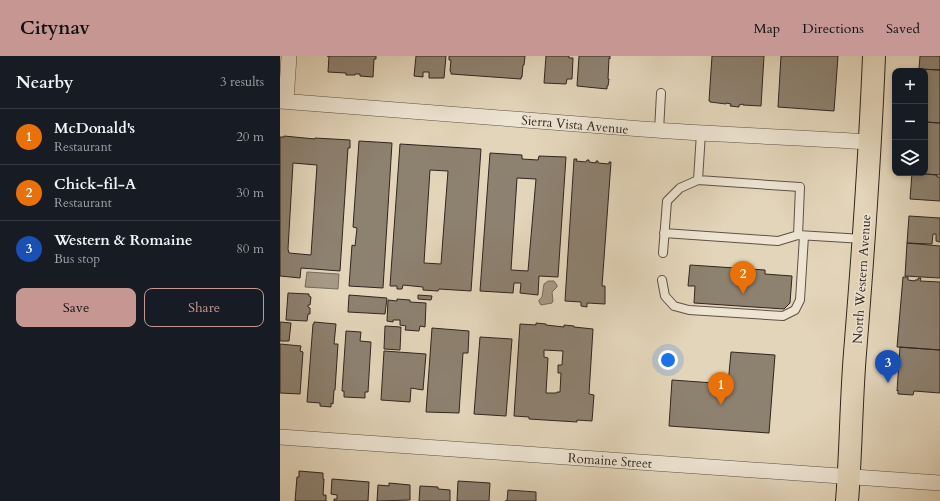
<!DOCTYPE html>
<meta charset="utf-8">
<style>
:root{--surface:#171b24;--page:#242831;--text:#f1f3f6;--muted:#9ea1a6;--line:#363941;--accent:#c59692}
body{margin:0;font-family:Cardo,serif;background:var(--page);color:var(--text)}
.controls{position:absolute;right:12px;top:12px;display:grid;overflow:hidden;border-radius:8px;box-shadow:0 2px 6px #0003}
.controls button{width:36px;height:36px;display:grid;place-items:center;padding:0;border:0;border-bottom:1px solid var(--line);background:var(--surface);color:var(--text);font:20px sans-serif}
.you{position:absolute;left:388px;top:304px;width:14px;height:14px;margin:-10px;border:3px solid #fff;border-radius:50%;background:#1a73e8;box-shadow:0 0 0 6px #1a73e833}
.badge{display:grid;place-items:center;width:26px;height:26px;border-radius:50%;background:var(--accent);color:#fff;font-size:13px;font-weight:700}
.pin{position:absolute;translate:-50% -33px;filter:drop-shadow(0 1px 2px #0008)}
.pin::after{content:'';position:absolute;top:21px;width:14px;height:12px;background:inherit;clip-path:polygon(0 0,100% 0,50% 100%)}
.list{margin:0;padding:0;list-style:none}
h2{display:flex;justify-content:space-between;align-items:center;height:52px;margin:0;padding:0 16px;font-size:17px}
h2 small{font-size:13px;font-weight:400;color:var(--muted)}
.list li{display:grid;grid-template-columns:26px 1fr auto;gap:12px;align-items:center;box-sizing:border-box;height:56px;padding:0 16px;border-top:1px solid var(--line)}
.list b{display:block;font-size:15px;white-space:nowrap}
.list p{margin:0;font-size:13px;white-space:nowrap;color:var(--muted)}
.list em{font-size:13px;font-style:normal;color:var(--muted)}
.actions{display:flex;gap:8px;padding:12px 16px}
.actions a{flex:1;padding:9px 0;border:1px solid var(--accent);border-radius:8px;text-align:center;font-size:14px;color:var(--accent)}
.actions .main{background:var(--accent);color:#111}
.icon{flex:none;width:22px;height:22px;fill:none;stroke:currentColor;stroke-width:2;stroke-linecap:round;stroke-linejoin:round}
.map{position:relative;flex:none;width:660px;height:445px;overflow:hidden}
header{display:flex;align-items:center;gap:24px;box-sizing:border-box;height:56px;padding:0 20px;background:var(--accent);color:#111}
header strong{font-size:19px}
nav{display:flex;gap:22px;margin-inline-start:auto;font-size:14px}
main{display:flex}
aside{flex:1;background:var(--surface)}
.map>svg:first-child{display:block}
.water{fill:#a69985;stroke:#776b5c}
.building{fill:#8d8170;stroke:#30251f;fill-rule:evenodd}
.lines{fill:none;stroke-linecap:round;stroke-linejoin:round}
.lane-casing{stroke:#5d5146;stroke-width:10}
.street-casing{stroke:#5d5146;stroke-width:16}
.primary-casing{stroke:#30251f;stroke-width:24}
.lane{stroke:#ede4d2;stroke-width:8}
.street{stroke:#ede4d2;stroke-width:15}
.primary{stroke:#e3d5ba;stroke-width:22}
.labels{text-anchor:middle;stroke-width:3;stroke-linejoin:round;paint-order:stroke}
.street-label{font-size:13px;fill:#30251f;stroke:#ede4d2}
</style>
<header>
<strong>Citynav</strong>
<nav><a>Map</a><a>Directions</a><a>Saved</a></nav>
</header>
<main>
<aside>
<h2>Nearby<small>3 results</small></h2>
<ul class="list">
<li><span class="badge" style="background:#e8710a">1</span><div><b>McDonald's</b><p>Restaurant</p></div><em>20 m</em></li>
<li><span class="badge" style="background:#e8710a">2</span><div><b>Chick-fil-A</b><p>Restaurant</p></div><em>30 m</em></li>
<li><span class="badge" style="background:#1a4fb4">3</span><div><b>Western &amp; Romaine</b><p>Bus stop</p></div><em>80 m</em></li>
</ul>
<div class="actions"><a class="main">Save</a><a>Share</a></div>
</aside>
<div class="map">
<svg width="660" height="445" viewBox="0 0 660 445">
<rect width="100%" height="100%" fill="#e3d5ba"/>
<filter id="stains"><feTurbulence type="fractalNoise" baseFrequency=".005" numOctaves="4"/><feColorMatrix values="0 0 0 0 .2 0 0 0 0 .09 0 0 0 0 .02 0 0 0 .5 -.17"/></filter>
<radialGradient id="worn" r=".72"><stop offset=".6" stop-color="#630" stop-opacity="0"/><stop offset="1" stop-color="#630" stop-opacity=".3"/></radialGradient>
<path class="water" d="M27,216L59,218L58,233L25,231Z
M268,225H274L277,229V231L272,236L273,245L272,247L261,249L259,246V244L262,241L264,228Z"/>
<path class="building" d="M47,0H96V3H94L93,21L80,20V18H75V19H66V17L48,16L49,0Z
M136,0H166L164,22H149V16H143V21L134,20Z
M169,0H245L244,9H243L242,21H241V23L171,18V16L170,15L171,4H169Z
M266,0H289V2H293L292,23H287L286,28L264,27Z
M299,0H330V3L329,2L328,23H329L328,30H327V33L297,30Z
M432,0H484L481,50L463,49V48L459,49V51L450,50L451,48L446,47V48L430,46V45H429Z
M501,0H558L554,55L498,51Z
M640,0H660V14L639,13Z
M639,13L660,14V67L645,66V15H639Z
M645,66L660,67V119L632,117H645Z
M4,80L35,83V82L70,84V92H68L60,215L21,212L20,222L0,220V81H4ZM13,107L37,109L31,199L9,197L8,193Z
M79,85L112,87L103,232L69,230L72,189L75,190L77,172L73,171Z
M120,88L201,93L191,235L159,233L158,235L143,234V231L123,229L122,233H117V230H110ZM150,114L168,115L161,208L144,207Z
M210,97L242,99V103L258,104L259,100L286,101L278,221L259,220L258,239L240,237L241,227H234L233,237L200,235ZM237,122L256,123L248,215L231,214Z
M294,103H297L296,105L306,106L307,104H309V106L316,107V105H318V107L329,108V106H331L322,230H325V248L307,247V251L301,250V246L285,245Z
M632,117L657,119V121H660V145L630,143Z
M629,160L660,162V186L656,185V178H653L652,188L627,187Z
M627,187L660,190V222L625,220Z
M410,209L485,214V218L512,220L510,247L504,253L414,247L415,230H408Z
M623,221H628V224L635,225V224H638V222H641L640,225L660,226V294L617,291Z
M8,237L29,238V240L31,241L30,249H28V251L30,252V258H28L27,265L6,264Z
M69,239L107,242L105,258L68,256Z
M138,239L152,240L151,244L138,243Z
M117,243L130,244V246L146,247L145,271L140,270L139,275L125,274L126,270L120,269V264H113V266L107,265L108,244L117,245Z
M0,266L11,267L9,285H0Z
M34,266L56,268L54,288H58L55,334H54L53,348L51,347V351L40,350V347L27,346L33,268H34Z
M256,267L266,268V269L284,271V269L294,270V271L313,273L309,338L314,339L312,365L297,364V366L249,363V361L234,360L240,268L256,269ZM264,294L283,295L282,309H278V317H281L280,336H277V337H266L268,302L264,301Z
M105,270L121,271L120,294L104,293Z
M152,272L189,275L188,297H183L179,357L146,356Z
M66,275L81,276L80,285L91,286L88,336H85V342L64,341V335H62Z
M200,281L232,283L226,360L194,358Z
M0,288L21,290L20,295L23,296L20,338L0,337Z
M620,291L660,294V337L634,335L633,339L618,338V334L617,335Z
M104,295L146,298L143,334L131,332L130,346L101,344Z
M451,296L495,299L489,377L389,370L392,324L448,328Z
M19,415L43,417V423H44L43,439H46V445H15L17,421H19Z
M52,423L89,426L88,445H54V443H57V439L51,438Z
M178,425L210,427L209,445H177Z
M109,427L130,429V444L97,445L98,429L109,430Z
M140,430L158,431V433L170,434V445H139Z
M228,434L256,436V445H225H227Z"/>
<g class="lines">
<defs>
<path id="lane" d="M379,75L381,37
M418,124L421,77
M384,177L498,185L518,179L583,183
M383,197L387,145L400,132L418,124L520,131L518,179
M382,224L385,240L394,250L409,254L503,260L515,254L520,244L524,180"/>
<path id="street" d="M0,45L362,73C438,79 514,81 590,86
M6,45L9,0
M0,381L660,427"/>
<path id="primary" d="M567,445C571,396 571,346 575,297C583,198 590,99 594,0"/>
</defs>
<use href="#lane" class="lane-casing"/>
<use href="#street" class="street-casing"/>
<use href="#primary" class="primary-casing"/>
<use href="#lane" class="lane"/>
<use href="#street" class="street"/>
<use href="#primary" class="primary"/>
</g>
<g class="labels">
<g class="street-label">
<text transform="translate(295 68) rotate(5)" y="5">Sierra Vista Avenue</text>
<text transform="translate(581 223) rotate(-86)" y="5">North Western Avenue</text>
<text transform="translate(330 404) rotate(4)" y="5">Romaine Street</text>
</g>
</g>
<rect width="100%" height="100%" filter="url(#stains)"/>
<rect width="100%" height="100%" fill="url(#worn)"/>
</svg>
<div class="controls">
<button>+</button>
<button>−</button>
<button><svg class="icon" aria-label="layers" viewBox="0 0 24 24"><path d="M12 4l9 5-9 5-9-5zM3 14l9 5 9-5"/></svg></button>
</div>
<div class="you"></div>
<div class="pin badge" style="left:441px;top:349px;background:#e8710a">1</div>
<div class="pin badge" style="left:463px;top:238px;background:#e8710a">2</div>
<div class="pin badge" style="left:608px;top:327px;background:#1a4fb4">3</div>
</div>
</main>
